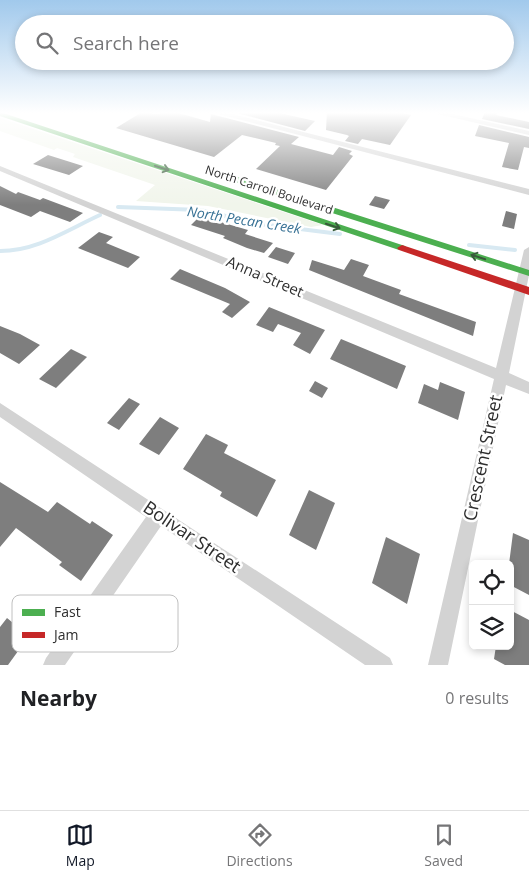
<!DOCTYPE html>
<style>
:root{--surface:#fff;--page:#f2f2f2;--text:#202124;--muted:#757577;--line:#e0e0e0;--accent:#111827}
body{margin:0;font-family:"Open Sans",sans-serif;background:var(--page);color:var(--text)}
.controls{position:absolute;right:15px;bottom:15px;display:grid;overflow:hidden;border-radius:8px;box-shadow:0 2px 8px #0003}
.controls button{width:45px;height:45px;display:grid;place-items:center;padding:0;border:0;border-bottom:1px solid var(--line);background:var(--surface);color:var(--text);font:25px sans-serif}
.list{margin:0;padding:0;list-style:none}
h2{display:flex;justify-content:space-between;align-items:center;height:65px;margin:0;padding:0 20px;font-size:21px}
h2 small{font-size:16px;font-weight:400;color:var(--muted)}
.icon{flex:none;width:28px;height:28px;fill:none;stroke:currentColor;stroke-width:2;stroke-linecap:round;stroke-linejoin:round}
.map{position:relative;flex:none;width:529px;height:665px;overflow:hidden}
.search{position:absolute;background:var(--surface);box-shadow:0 2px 8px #0003;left:15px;right:15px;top:15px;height:55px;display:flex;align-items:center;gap:12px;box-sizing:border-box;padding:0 18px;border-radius:28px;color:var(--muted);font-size:19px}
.sheet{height:145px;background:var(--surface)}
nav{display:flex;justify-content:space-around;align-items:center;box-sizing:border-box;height:70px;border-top:1px solid var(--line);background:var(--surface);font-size:14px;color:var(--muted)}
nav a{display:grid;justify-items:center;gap:2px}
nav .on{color:var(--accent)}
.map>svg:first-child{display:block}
.green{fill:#f1f5eb}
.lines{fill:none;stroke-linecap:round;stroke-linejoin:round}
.stream{stroke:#d8e9f2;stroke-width:4}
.building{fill:#7e7e7e}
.street{fill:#d3d3d3;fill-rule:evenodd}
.fast{fill:#4caf50;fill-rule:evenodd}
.jam{fill:#c62828;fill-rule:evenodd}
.oneway{stroke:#385b3a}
.labels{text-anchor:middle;stroke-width:5;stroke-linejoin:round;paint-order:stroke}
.far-street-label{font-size:12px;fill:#2e2e2e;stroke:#fff}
.far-water-label{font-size:14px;font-style:italic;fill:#387295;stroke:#fff}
.street-label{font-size:15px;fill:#2e2e2e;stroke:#fff}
.near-street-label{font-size:18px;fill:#2e2e2e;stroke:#fff}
.key{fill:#fff;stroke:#c0c0c0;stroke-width:1}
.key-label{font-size:14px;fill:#2e2e2e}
</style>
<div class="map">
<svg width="529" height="665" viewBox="0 0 529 665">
<rect width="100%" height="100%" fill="#fff"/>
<path class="green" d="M0,118L323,225L311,227L208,206L136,201L155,185L73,157L75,154L57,148L54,150L0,131Z"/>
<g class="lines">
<path class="stream" d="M118,207L200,210L260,224L340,234
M469,245L515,250
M0,251C37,251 67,230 100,215"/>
</g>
<path class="building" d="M142,112L155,114L175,112L210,122L211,114L299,137L291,144L333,155L339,147L352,151L349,154L353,156L326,190L256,169L280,146L275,145L276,143L242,135L214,157L116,128Z
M233,112H275L315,121L305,131Z
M327,112H397L411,115L390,145L362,139L358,144L345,141L349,136L347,135L326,130Z
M485,112H497L496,115L529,122V129L482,119Z
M479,125L529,137V148L524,147L518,170L502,167L509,143L475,136Z
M48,155L83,166L69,175L33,164Z
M0,186L16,194L18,192L40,200L43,198L83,213L70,222L40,211L31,217L0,205Z
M375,196L390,200L384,209L369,205Z
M506,211L517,214L514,229L502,226Z
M200,216L248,230L245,234L273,243L264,253L247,248L223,238L225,236L191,225Z
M99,232L113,237L106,243L140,257L128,268L78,248Z
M276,247L295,253L288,264L268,257Z
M351,259L369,265L363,276L401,290L399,294L476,322L473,336L309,270L312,260L344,270Z
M180,269L225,288L250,302L232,318L222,312L230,304L170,279Z
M269,307L325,330L310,354L293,345L301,333L278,324L273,332L256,325Z
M0,326L20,334L40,345L19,364L0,353Z
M341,339L406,366L397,389L330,359Z
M71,349L87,357L56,388L39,379Z
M315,381L328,388L322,398L309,391Z
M440,382L465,392L458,420L418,403L424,384L438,390Z
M129,398L140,404L119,430L107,423Z
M160,417L179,428L159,455L139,444Z
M206,434L228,445L224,453L276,480L257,517L220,496L222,492L183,469Z
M0,482L48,512L57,502L90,524L92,521L113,535L81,581L59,565L62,562L16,528L0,547Z
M309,490L335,503L316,550L289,535Z
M513,533L529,540V595L510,585L509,564Z
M386,537L420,554L407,604L372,583Z
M510,610L529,620V665H505L494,659L496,646H510Z
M7,618L29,636L8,665H0V627Z"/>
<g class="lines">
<path class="street" d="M211,112H224L529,189V195Z
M429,112H443L529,131V135Z
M0,166L496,368L524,250L529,247V275L509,373L529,382V394L506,385L448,665H428L494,379L0,171Z
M0,403L390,658L393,665H365L161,526L65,665H43L46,658L146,517L0,417Z"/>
<path class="fast" d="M0,112L405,246L407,248L405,250H399L0,116Z
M232,177H238L529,270V276L232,181Z"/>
<path class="jam" d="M402,245L529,287V295L399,250L397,248Z"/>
</g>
<defs><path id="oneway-shaft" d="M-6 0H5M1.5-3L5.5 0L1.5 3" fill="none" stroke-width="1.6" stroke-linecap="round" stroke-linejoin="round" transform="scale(1.25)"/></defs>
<g class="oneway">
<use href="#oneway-shaft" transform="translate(162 168) rotate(18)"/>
<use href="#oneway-shaft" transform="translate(333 226) rotate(18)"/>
<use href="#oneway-shaft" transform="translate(478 257) rotate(-162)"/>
</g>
<linearGradient id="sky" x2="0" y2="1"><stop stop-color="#a1c9ec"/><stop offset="0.55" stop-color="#fff"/><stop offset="1" stop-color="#fff" stop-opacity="0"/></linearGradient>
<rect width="529" height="205" fill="url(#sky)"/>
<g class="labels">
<g class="far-street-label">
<text transform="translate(269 190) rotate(18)" y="4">North Carroll Boulevard</text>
</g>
<g class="far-water-label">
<text transform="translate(244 220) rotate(9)" y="5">North Pecan Creek</text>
</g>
<g class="street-label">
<text transform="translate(265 277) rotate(23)" y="5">Anna Street</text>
</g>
<g class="near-street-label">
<text transform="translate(483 458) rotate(-78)" y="6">Crescent Street</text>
<text transform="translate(192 537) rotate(34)" y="6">Bolivar Street</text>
</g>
</g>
<rect x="12" y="595" width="166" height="57" rx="8" class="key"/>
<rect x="22" y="609" width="23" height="7" fill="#4caf50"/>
<rect x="22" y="632" width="23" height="6" fill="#c62828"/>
<g class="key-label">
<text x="54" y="617">Fast</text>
<text x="54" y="640">Jam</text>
</g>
</svg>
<div class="controls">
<button><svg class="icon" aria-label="locate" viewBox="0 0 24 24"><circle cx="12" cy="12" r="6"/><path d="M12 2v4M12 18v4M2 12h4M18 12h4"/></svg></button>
<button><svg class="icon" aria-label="layers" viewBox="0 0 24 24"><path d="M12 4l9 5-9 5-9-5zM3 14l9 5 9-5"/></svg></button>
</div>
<div class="search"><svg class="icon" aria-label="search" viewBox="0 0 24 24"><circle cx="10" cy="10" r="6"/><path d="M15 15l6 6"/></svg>Search here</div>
</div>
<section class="sheet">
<h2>Nearby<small>0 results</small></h2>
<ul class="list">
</ul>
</section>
<nav>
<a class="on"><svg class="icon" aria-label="map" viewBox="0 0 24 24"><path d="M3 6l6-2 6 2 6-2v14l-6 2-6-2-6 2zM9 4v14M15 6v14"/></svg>Map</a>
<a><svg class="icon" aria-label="directions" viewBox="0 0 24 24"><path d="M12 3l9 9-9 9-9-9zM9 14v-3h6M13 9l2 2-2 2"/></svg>Directions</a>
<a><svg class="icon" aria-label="saved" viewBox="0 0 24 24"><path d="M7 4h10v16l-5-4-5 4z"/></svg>Saved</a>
</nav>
